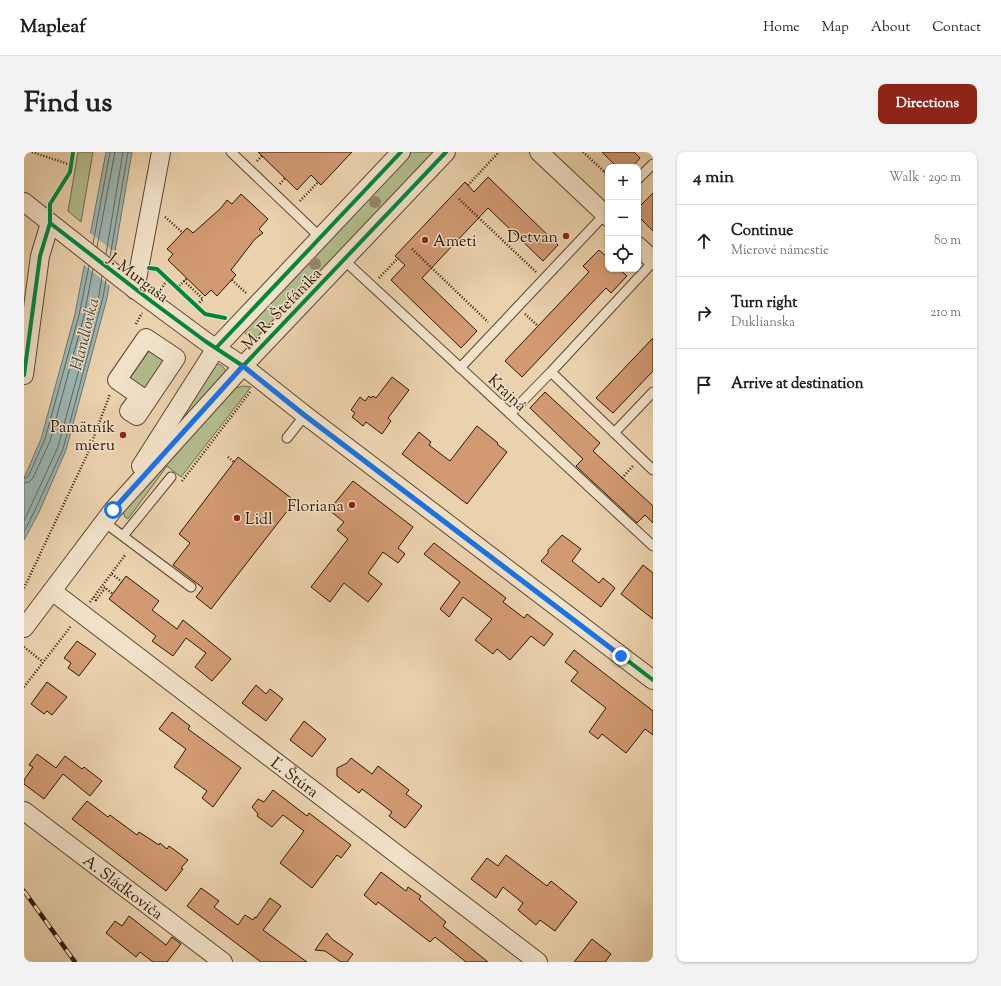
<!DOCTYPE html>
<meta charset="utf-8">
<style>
:root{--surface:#fff;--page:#f2f2f2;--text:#202124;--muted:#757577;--line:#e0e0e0;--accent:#8f2418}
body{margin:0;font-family:"Sorts Mill Goudy",serif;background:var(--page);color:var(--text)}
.controls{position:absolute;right:12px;top:12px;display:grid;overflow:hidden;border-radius:8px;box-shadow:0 1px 3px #0004}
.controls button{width:36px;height:36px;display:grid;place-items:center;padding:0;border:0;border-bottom:1px solid var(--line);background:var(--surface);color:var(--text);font:20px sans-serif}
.stop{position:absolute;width:12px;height:12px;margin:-9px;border:3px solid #1a73e8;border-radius:50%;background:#fff}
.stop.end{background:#1a73e8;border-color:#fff;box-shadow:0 1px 4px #0008}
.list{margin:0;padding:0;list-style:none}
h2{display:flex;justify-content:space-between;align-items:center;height:52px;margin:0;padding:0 16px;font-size:17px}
h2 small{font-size:13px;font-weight:400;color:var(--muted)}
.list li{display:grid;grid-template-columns:26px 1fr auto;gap:12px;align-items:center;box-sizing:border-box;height:72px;padding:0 16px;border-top:1px solid var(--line)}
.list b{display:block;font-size:15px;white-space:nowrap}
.list p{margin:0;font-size:13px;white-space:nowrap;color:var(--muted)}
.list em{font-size:13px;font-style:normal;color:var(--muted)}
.icon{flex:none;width:22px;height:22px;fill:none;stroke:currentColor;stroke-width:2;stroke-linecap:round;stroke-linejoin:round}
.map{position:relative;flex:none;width:629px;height:810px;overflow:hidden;border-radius:8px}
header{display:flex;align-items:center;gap:24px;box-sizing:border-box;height:56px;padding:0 20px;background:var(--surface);border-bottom:1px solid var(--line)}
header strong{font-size:19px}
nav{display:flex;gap:22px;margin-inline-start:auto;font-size:14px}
.intro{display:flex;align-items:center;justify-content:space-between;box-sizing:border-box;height:96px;padding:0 24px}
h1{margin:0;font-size:28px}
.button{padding:10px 18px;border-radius:8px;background:var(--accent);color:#fff;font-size:14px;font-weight:700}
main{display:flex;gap:24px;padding:0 24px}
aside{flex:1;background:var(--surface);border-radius:8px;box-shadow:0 1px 3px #0004}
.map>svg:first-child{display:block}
.green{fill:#b2bd8e;stroke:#706a4a}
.water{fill:#9bb6b3;stroke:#6f766d}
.pier{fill:#ebd2ae}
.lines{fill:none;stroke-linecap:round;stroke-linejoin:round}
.shore{stroke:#64665c;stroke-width:1}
.building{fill:#d29a73;stroke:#2d1705}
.lane-casing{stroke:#5c462f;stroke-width:11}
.street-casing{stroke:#5c462f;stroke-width:20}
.path{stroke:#2d1705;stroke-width:2.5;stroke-dasharray:1 2;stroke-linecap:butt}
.lane{stroke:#f2e2ca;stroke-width:9}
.street{stroke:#f2e2ca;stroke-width:18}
.rail-casing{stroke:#2d1705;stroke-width:4.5}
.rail{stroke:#f2e2ca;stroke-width:3;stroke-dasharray:9;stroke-linecap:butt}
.cycleway-casing{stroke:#f2e2ca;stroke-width:6}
.cycleway{stroke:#00873e;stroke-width:4}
.tree{fill:#988768}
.route{stroke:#1a73e8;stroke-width:5}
.poi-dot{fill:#8f2418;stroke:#f2e2ca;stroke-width:1.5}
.labels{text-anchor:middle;stroke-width:3;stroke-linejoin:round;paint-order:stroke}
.poi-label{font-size:16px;fill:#2d1705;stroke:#f2e2ca;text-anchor:end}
.street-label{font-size:16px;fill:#2d1705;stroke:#f2e2ca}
.water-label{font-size:17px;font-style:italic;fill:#4e4739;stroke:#f2e2ca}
</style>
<header>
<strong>Mapleaf</strong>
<nav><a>Home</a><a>Map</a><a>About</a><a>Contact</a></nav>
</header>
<div class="intro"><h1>Find us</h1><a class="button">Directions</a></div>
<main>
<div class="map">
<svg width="629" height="810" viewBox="0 0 629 810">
<rect width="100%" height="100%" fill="#ebd2ae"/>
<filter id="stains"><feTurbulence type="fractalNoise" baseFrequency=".005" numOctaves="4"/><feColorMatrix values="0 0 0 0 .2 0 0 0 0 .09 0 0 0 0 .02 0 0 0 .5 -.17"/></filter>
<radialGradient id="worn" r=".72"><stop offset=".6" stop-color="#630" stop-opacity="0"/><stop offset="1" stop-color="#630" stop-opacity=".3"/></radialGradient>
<path class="green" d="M54,0H69L57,70L44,59Z
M387,0H412L231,191L218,178Z
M125,199L139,209L121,236L106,226Z
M190,212C197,212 199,213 202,220L198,226L140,293Z
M219,234L227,235L157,325L143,314L104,367L101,365L99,360L204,241L212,236Z"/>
<path class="water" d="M82,0H108L83,146L42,298L15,360L0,388V326L17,287L51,162Z"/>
<path class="pier" d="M65,80L93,102L87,135L59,112Z"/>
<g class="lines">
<path class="shore" d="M69,92L86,0
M73,95L91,0
M82,102L99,0
M86,105L104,0
M0,326H3L5,323L21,287L55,163L65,114
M0,331L5,330L9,326L26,289L60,164L69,117
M0,369L34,295L75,144L78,124
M0,380L11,358L39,297L79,145L82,128"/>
</g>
<path class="building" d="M234,0H328L297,33L287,23L273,38Z
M578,0H610L616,6L608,15H593Z
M464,25L534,93L519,109L464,56L398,126L453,179L437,196L367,128L381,113L371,104L441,30L450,40Z
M629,41V79L614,64V56Z
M217,42L244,67L235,77L239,81L231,87L207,118L212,123L193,144L187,138L181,144L144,108L149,102L143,97L163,76L169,81L197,56L203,48L208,52Z
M575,98L584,106V117H595L603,124L587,141L582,136L498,225L481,209L565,120L559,114Z
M629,186V219L589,261L572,246Z
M368,225L385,238L364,266L367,269L358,282L342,270L339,274L328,265L331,261L327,258L336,245L341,249L345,244L347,246L349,244L352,246Z
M521,240L576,291L569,299L629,354V371L621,363L613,371L552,314L559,307L506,256Z
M453,274L474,291L473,292L483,300L443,352L378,302L395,280L407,290L405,293L426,309Z
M214,305L271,349L187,457L172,445L179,436L149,413L166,391L155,382Z
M329,329L389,375L374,396L381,402L374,411L359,400L344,421L358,432L344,450L320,431L306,450L287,435L324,387L313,378L320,370L305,358Z
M538,383L557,397L548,409L575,431L579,426L591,436L577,455L517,409L524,401V398Z
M410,391L482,446L479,450L500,466L503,462L529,482L520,494L507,484L486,508L473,497L469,502L451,488L468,467L439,445L425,465L416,457L436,430L400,402Z
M619,413L629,421V467L597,442Z
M102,424L135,449L128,458L153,477L159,468L207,507L188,529L171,515L182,501L162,486L149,504L128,489L132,484L85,447Z
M53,489L72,502L55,524L44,516L47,511L40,506Z
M550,498L629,559V583L621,577L602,601L578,582L574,587L565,580L582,556L547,529L554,520L541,510Z
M23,530L43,545L28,563L23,559L20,562L7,552Z
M232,533L242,542L246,537L259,547L242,569L218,551Z
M148,560L166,574L164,577L217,616L189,655L178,646L183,639L150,615L162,597L135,577Z
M280,569L302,587L288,605L266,588Z
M13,602L32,616L41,604L58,617L60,615L78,629L66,644L39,622L20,647L0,632V628L9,615L5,613Z
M327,606L348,622L354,614L385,638L382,642L398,654L381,676L365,664L368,660L338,637L335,641L313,624V616L323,611Z
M249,638L283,664L285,661L327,693L317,706L313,703L288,736L256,711L280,679L259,663L248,675L233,664L234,662L228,655L234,647L240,650Z
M63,649L84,665L86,663L113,683L115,680L135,693L136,691L143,697L145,694L164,708L157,716L159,717L142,739L48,667Z
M482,703L523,734L527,729L553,750L531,779L516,768L512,773L494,758L499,751L479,735L472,746L447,727L463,706L474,714Z
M357,720L382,739L384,735L397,744L395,747L422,770L419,774L464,810H442L411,785L406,790L354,750L352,753L340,743Z
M177,736L195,749L190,755L214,773L221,763L229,768L231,765L232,766L246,746L257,754L239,778L283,810H237L163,754Z
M105,764L142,793L148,785L157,792L143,810H129L116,800L112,805L82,781L91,769L98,774Z
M303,781L308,787L329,802L323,810H317L301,799L291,798Z
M568,787L587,802L581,810H550Z"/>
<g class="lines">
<defs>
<path id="lane" d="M207,0L297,86
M614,27L629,12
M320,108L629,394
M436,216L583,60
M527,220L629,318
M486,262L527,220L629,110
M590,281L629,240
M263,286L281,263
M80,370L167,435
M99,384L147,325"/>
<g id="street">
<path d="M515,0L584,65"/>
<path d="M0,50L100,129L181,189L219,214L281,263L629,528"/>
<path d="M614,94L629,108"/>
<path d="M111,138L137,0"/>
<path d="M122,186L152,206L113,264L105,259L116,244L93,228Z"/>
<path d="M0,223L16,104L26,71"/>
<path d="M117,314L192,196L377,0"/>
<path id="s1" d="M28,439L514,810"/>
<path d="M0,476L89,358L219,214L422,0"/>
<path id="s2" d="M0,659L199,810"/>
</g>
</defs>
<use href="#lane" class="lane-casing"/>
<use href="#street" class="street-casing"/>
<path class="path" d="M8,0L47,13
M559,0L584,23
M233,9L238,4
M584,15L589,11
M580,20L584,15
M256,32L261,26
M444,33L475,0
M435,47L512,120
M276,49L294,30
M141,65L159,81
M388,97L464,170
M355,126L374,106
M208,128L222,141
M160,129L179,147L172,154
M153,136L163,126
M137,137L144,127
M501,162L514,174
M112,172L118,161
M204,305L210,310
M598,326L609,314
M158,329L226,240
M88,422L98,430
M80,435L89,442
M0,436L63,303L86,242
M70,445L72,448L81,436
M66,450L102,402
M0,495L19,510
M0,535L47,474"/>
<use href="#lane" class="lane"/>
<use href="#street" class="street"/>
<defs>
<path id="rail" d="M0,739L51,810"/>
</defs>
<use href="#rail" class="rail-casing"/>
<use href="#rail" class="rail"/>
<defs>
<path id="cycleway" d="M26,71L127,149L181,189L219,214L281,263L629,528
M125,116L133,117L181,162L201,166
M192,196L377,0
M219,214L422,0
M0,223L16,104L26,71V52L46,20L49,0"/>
</defs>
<use href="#cycleway" class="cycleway-casing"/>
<use href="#cycleway" class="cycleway"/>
</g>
<g class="tree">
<circle cx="351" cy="50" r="6"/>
<circle cx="291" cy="112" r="6"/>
</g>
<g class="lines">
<path class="route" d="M89,358L219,214L280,263L597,504"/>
</g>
<g class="poi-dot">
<circle cx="542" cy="84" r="4"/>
<circle cx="401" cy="88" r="4"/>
<circle cx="99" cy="283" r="4"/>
<circle cx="328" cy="353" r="4"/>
<circle cx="213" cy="366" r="4"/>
</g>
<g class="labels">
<g class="poi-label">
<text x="534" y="90">Detvan</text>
<text x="409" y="94" text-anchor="start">Ameti</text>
<text x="91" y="280">Pamätník<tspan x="91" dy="18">mieru</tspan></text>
<text x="320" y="359">Floriana</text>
<text x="221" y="372" text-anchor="start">Lidl</text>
</g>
<g class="street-label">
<text transform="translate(115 125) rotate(37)" y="6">J. Murgaša</text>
<text transform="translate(257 156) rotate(-46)" y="6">M. R. Štefánika</text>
<text transform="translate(484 240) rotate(43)" y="6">Krajná</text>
<text dy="6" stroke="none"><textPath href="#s1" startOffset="306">Ľ. Štúra</textPath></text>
<text dy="6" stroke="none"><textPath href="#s2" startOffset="125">A. Sládkoviča</textPath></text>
</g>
<g class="water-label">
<text transform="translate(60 182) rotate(-76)" y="6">Handlovka</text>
</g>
</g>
<rect width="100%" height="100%" filter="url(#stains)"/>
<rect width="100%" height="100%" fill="url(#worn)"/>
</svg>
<div class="controls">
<button>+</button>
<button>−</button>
<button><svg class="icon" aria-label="locate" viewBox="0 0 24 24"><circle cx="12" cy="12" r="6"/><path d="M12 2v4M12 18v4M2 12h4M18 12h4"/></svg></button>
</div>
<div class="stop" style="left:89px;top:358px"></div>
<div class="stop end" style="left:597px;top:504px"></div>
</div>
<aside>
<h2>4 min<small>Walk · 290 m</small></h2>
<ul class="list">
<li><svg class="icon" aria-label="ahead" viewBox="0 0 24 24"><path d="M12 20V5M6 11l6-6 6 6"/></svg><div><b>Continue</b><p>Mierové námestie</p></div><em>80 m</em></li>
<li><svg class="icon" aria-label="right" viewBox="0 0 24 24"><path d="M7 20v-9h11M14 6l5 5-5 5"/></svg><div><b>Turn right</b><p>Duklianska</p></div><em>210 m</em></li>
<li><svg class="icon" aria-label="arrive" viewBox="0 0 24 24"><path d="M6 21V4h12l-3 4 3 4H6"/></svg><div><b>Arrive at destination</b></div></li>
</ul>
</aside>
</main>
